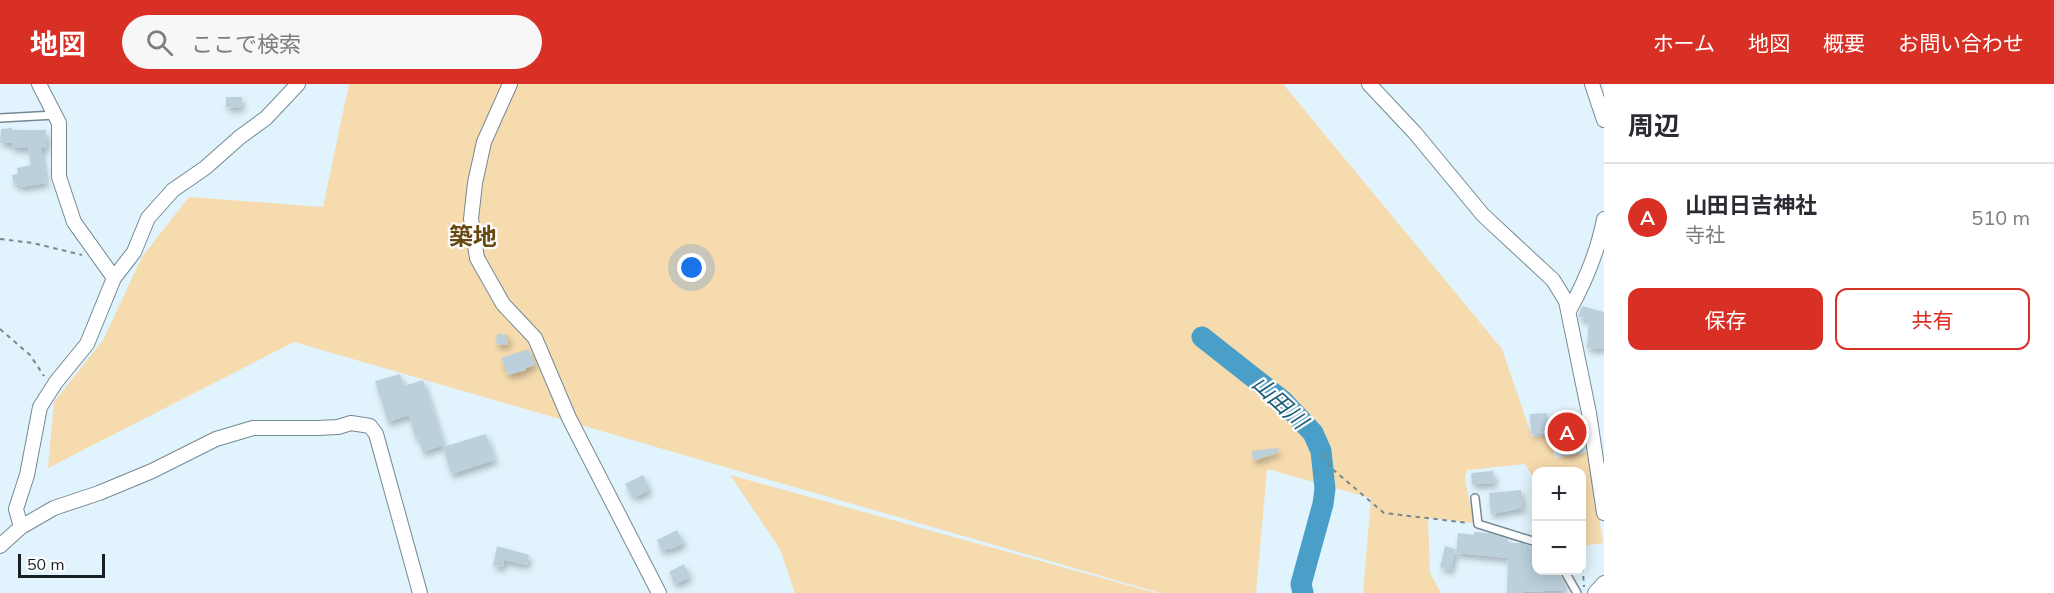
<!DOCTYPE html>
<html lang="ja">
<meta charset="utf-8">
<style>
:root{--surface:#fff;--page:#f7f7f7;--text:#2b2b33;--muted:#7c7c81;--line:#e1e1e2;--accent:#d93025}
body{margin:0;font-family:Mulish,"Noto Sans JP",sans-serif;background:var(--page);color:var(--text)}
.controls{position:absolute;right:18px;bottom:18px;display:grid;overflow:hidden;border-radius:12px;box-shadow:0 3px 15px #0003}
.controls button{width:54px;height:54px;display:grid;place-items:center;padding:0;border:0;border-bottom:2px solid var(--line);background:var(--surface);color:var(--text);font:30px sans-serif}
.scale{position:absolute;left:18px;bottom:15px;width:87px;box-sizing:border-box;padding-left:6px;border:3px solid #171f23;border-top:0;font-size:16px;line-height:21px;white-space:nowrap;color:#171f23;-webkit-text-stroke:4px #fdfdfd;paint-order:stroke}
.you{position:absolute;left:692px;top:184px;width:21px;height:21px;margin:-15px;border:4px solid #fff;border-radius:50%;background:#1a73e8;box-shadow:0 0 0 9px #1a73e833}
.badge{display:grid;place-items:center;width:39px;height:39px;border-radius:50%;background:var(--accent);color:#fff;font-size:20px;font-weight:700}
.pin{position:absolute;translate:-50% -50%;border:3px solid #fff;box-shadow:0 2px 6px #0006}
.list{margin:0;padding:0;list-style:none}
h2{display:flex;justify-content:space-between;align-items:center;height:78px;margin:0;padding:0 24px;font-size:26px}
h2 small{font-size:20px;font-weight:400;color:var(--muted)}
.list li{display:grid;grid-template-columns:39px 1fr auto;gap:18px;align-items:center;box-sizing:border-box;height:108px;padding:0 24px;border-top:2px solid var(--line)}
.list b{display:block;font-size:22px;white-space:nowrap}
.list p{margin:0;font-size:20px;white-space:nowrap;color:var(--muted)}
.list em{font-size:20px;font-style:normal;color:var(--muted)}
.actions{display:flex;gap:12px;padding:18px 24px}
.actions a{flex:1;padding:14px 0;border:2px solid var(--accent);border-radius:12px;text-align:center;font-size:21px;color:var(--accent)}
.actions .main{background:var(--accent);color:#fff}
.icon{flex:none;width:33px;height:33px;fill:none;stroke:currentColor;stroke-width:2;stroke-linecap:round;stroke-linejoin:round}
.map{position:relative;flex:none;width:1604px;height:509px;overflow:hidden}
header{display:flex;align-items:center;gap:36px;box-sizing:border-box;height:84px;padding:0 30px;background:var(--accent);color:#fff}
header strong{font-size:28px}
nav{display:flex;gap:33px;margin-inline-start:auto;font-size:21px}
.search{width:420px;height:54px;background:var(--page);display:flex;align-items:center;gap:15px;box-sizing:border-box;padding:0 21px;border-radius:33px;color:var(--muted);font-size:22px}
main{display:flex}
aside{flex:1;background:var(--surface)}
.map>svg:first-child{display:block}
.green{fill:#f6dbae}
.lines{fill:none;stroke-linecap:round;stroke-linejoin:round}
.river{stroke:#499fc7;stroke-width:21}
.building{fill:#bbd0db;filter:url(#shadow)}
.service-casing{stroke:#758994;stroke-width:10}
.minor-casing{stroke:#758994;stroke-width:16}
.path{stroke:#7a878e;stroke-width:2;stroke-dasharray:4.5 4.5;stroke-linecap:butt}
.service{stroke:#fff;stroke-width:7}
.minor{stroke:#fff;stroke-width:14}
.labels{text-anchor:middle;stroke-width:4.5;stroke-linejoin:round;paint-order:stroke}
.water-label{font-size:22px;font-style:italic;fill:#1b5c79;stroke:#fdfdfd}
.quarter-label{font-size:24px;font-weight:bold;fill:#654910;stroke:#fdfdfd}
</style>
<header>
<strong>地図</strong>
<div class="search"><svg class="icon" aria-label="search" viewBox="0 0 24 24"><circle cx="10" cy="10" r="6"/><path d="M15 15l6 6"/></svg>ここで検索</div>
<nav><a>ホーム</a><a>地図</a><a>概要</a><a>お問い合わせ</a></nav>
</header>
<main>
<div class="map">
<svg width="1604" height="509" viewBox="0 0 1604 509">
<defs>
<filter id="shadow"><feDropShadow dx="2.5" dy="4.5" stdDeviation="3" flood-color="#0004"/></filter>
</defs>
<rect width="100%" height="100%" fill="#e1f3fc"/>
<path class="green" d="M349,0H1283L1502,265L1532,353L1550,352L1555,374L1589,368L1603,459L1582,462V388H1536V399L1525,380L1467,386L1465,395L1474,439L1428,434L1430,489L1441,509H1363L1371,414L1267,385L1256,509H1160L294,258L48,384L54,318L103,256L142,173L189,113L323,123Z
M730,391L1156,509H795L780,465Z"/>
<g class="lines">
<path class="river" d="M1202,253L1282,316L1313,349L1321,367L1325,405L1323,420L1301,500L1303,509"/>
</g>
<path class="building" d="M226,13H242L241,24L226,23Z
M12,44V46H46L47,62L46,64H41L46,99L20,103V100L14,101L12,91L18,90L17,84L31,81L28,64H12V59H0L1,45Z
M1582,222L1604,228V265L1587,264L1589,237L1578,232Z
M497,250L508,251V261L496,260Z
M529,265L535,281L526,284V286L508,291L501,274Z
M400,290L404,302L423,296L444,361L423,368L418,354L416,355L409,331L388,338L375,297Z
M1547,329V336L1573,333L1574,350H1579L1581,366H1576V369L1562,370V368H1558L1555,349L1531,350L1530,330Z
M486,350L495,376L451,390L443,363Z
M1278,364L1279,368L1253,377L1252,367Z
M1493,387L1495,399L1472,400L1471,389Z
M643,391L650,406L636,413L635,411L632,412L625,400Z
M1521,406L1523,424L1491,430L1489,409Z
M677,446L684,459L669,466V464L662,467L657,456Z
M1474,448L1489,449L1508,455V459H1521L1532,463V485L1557,486L1564,498V506L1507,509L1508,474L1456,469L1458,449L1474,451Z
M497,462L529,471L527,481L504,476L503,483L493,482Z
M1445,462L1455,465L1451,486L1440,483Z
M684,480L690,493L675,500L669,488Z"/>
<g class="lines">
<defs>
<path id="service" d="M0,34L55,31
M1475,414L1478,440L1536,458
M1564,486L1577,509"/>
<path id="minor" d="M39,0L59,39V93L74,138L114,194
M510,0L484,58L475,99L471,135L477,174L503,220L535,254L569,334L659,509
M1369,0L1415,49L1483,131L1553,196L1566,217L1589,329L1604,429
M1592,0L1604,36
M1569,227C1585,198 1598,167 1604,135
M21,443L16,425L27,391L40,323L56,298L87,260L114,194L134,168L148,134L173,106L205,84L240,53L266,34L298,0
M0,462L21,443L54,424L99,409L152,387L216,355L253,344H317L338,343L351,339L370,342L376,350L420,509
M1595,509L1604,499"/>
</defs>
<use href="#service" class="service-casing"/>
<use href="#minor" class="minor-casing"/>
<path class="path" d="M0,155L33,159L82,171
M0,245L30,271L44,292
M1324,370L1330,383L1384,429L1469,439
M1582,474L1584,503"/>
<use href="#service" class="service"/>
<use href="#minor" class="minor"/>
</g>
<g class="labels">
<g class="water-label">
<text transform="translate(1280 318) rotate(43)" y="8">山田川</text>
</g>
<g class="quarter-label">
<text x="473" y="161">築地</text>
</g>
</g>
</svg>
<div class="controls">
<button>+</button>
<button>−</button>
</div>
<div class="scale">50 m</div>
<div class="you"></div>
<div class="pin badge" style="left:1567px;top:348px">A</div>
</div>
<aside>
<h2>周辺<small></small></h2>
<ul class="list">
<li><span class="badge">A</span><div><b>山田日吉神社</b><p>寺社</p></div><em>510 m</em></li>
</ul>
<div class="actions"><a class="main">保存</a><a>共有</a></div>
</aside>
</main>
